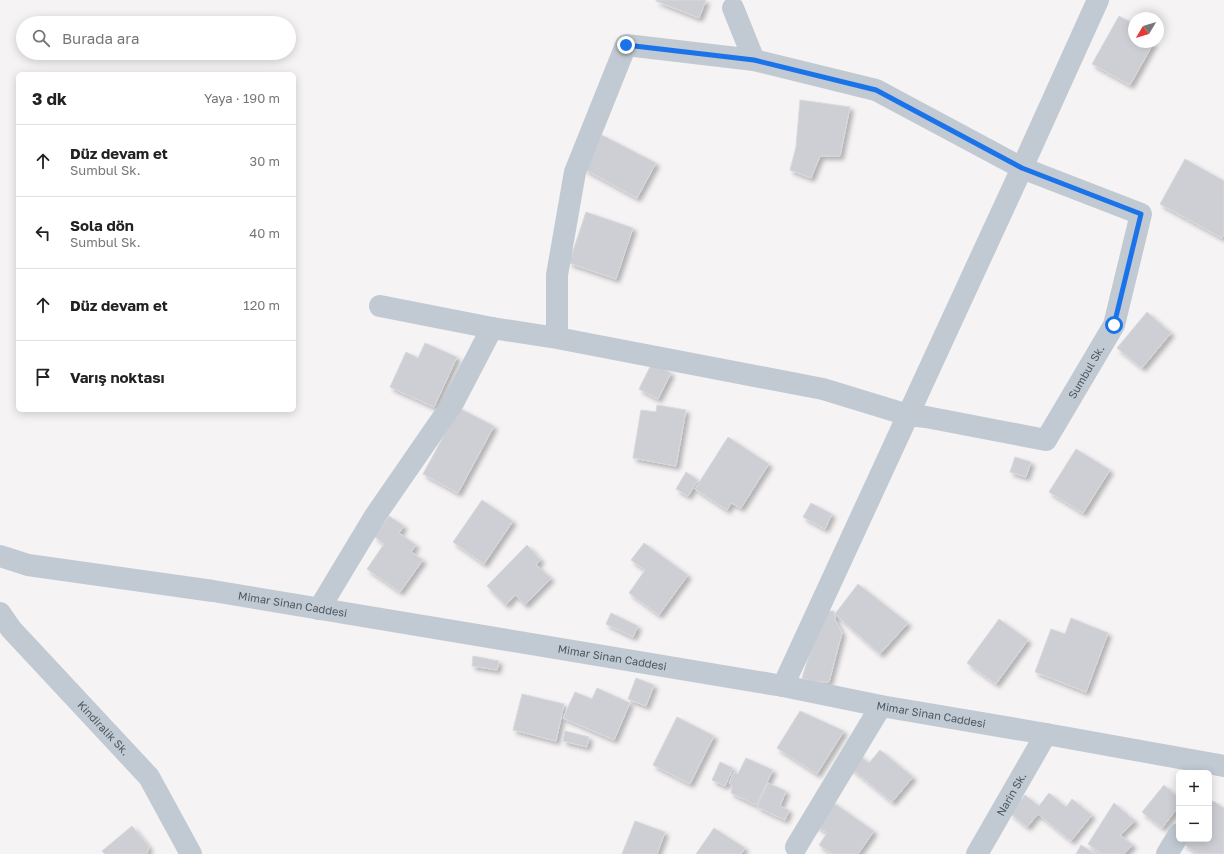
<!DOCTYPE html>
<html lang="tr">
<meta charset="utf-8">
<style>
:root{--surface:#fff;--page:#f6f6f6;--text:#222;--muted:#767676;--line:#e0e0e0}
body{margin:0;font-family:"Golos Text",sans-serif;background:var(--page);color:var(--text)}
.controls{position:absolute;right:12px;bottom:12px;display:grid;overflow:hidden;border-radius:6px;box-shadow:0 2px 10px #0003}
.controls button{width:36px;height:36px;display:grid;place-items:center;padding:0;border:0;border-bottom:1px solid var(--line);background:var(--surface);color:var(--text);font:20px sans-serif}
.compass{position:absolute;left:1128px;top:12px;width:36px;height:36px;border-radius:50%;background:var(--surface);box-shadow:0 2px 10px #0003;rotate:232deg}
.stop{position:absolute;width:12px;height:12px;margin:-9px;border:3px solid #1a73e8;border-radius:50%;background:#fff}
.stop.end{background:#1a73e8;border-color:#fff;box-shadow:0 1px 4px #0008}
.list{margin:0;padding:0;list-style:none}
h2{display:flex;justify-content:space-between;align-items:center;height:52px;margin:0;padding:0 16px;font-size:17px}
h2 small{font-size:13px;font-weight:400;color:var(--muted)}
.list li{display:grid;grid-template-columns:26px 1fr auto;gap:12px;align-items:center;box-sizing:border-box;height:72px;padding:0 16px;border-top:1px solid var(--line)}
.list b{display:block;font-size:15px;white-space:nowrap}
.list p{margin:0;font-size:13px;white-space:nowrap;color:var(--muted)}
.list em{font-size:13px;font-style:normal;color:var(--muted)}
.icon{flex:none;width:22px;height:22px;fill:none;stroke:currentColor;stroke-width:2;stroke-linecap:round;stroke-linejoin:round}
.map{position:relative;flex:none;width:1224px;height:854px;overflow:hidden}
.search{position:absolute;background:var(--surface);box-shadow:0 2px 10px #0003;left:16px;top:16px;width:280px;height:44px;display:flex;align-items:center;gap:10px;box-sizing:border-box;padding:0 14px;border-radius:22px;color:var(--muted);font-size:15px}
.panel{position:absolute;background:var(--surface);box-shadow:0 2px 10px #0003;left:16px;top:72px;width:280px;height:340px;border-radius:6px}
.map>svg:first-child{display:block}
.building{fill:#cdcfd5;stroke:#d7d9de;filter:url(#shadow)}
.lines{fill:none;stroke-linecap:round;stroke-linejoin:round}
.minor{stroke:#c1cad2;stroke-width:22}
.route{stroke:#1a73e8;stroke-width:5}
.labels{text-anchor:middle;stroke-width:4;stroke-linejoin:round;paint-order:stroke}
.street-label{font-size:11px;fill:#4a5661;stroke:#fff}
</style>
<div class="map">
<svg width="1224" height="854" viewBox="0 0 1224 854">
<defs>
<filter id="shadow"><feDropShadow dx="3.5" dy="3.5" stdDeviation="2" flood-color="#0004"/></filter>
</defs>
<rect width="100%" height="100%" fill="#f5f3f3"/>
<path class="building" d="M656,0H706L699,18L656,1Z
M1119,16L1134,24V42H1154L1130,85L1092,64Z
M800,100L850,107L840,156H820L811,178L790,170L796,147Z
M602,135L656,163L637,198L584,169Z
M1185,159L1224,181V234L1222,238L1160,204Z
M586,212L633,228L616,279L569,263Z
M1147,312L1171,333L1142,368L1117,348Z
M425,343L457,357L434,407L390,387L406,352L418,358Z
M652,363L671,373L658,399L639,389Z
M657,405L686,410L676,466L633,458L641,410L656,412Z
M459,408L494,426L458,493L423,474Z
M728,437L769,464L741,508L731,503L727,510L695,489Z
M1076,449L1110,470L1083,513L1049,492Z
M1015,457L1031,462L1026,477L1010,472Z
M686,472L698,480L688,496L676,489Z
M482,500L513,521L484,564L453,542Z
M811,503L832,514L825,529L803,517Z
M389,516L404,526L399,533L416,545L411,552L423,560L400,592L367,569L384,544L374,536Z
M644,543L688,575L659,615L629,593L645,570L631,560Z
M527,545L541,560L536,565L551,578L525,605L515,595L506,605L487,586Z
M858,584L908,623L880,654L835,614Z
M823,611H834L835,620L842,633L829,682H815L802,678Z
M611,613L638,626L633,637L606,624Z
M1071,618L1108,633L1086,692L1035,672L1051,629L1065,634Z
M999,619L1028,640L996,684L967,663Z
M473,656L499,661L497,670L472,666Z
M636,678L654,685L646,706L628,699Z
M597,688L630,703L614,740L563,718L575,692L592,699Z
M522,694L564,704L556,741L513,730Z
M800,711L844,731L817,774L777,748Z
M677,717L714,736L690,784L653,765Z
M565,731L589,737L587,747L563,741Z
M880,750L913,777L892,802L847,765L857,753L869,763Z
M746,758L773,770L756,805L731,793L732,786L729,783L734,772L738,774Z
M720,762L733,768L725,786L712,780Z
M768,783L786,791L780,806L789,810L785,820L757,807Z
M1164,785L1179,798V806L1162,828L1142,812Z
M1049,793L1066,807L1072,799L1092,815L1071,841L1038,814L1027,827L1010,813L1025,795L1039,806Z
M831,801L874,831L858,854H832L819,845L827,833L815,825Z
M1213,801L1224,808V854H1198L1184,844L1187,839H1209V807Z
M1114,803L1135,821L1120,835L1133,845L1124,854H1102L1088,844Z
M635,821L665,832L657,854H622Z
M132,826L149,847L147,854H105L102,851Z
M714,828L745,848L741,854H696Z
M1081,845L1095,854H1076Z"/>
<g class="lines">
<g class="minor">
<path d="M733,8L754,60"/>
<path id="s1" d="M380,306L492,328L557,338L823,389L908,415L926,417L1046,440L1114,325L1141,214L1022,168L876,90L754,60L626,45L575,172L557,275V338"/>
<path id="s2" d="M0,556L28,565L213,591L783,686L881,706L1046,734L1224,766"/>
<path d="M319,609L375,516L453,403L492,328"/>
<path id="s3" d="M0,613L11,629L149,777L191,854"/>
<path d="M783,686L1022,168L1098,0"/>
<path d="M796,847L881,706"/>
<path id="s4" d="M977,854L1046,734"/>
<path d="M1167,854L1179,834"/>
</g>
</g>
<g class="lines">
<path class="route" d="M626,45L754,60L876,90L1022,168L1141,214L1114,325"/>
</g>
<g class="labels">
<g class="street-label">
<text dy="4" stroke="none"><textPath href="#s1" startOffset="759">Sumbul Sk.</textPath></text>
<text dy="4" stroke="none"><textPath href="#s2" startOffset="297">Mimar Sinan Caddesi</textPath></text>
<text dy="4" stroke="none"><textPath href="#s2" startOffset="621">Mimar Sinan Caddesi</textPath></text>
<text dy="4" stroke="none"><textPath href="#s2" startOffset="945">Mimar Sinan Caddesi</textPath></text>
<text dy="4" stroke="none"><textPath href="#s3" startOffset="155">Kindiralik Sk.</textPath></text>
<text dy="4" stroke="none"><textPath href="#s4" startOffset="69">Narin Sk.</textPath></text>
</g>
</g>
</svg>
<div class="controls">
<button>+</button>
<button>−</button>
</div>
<svg class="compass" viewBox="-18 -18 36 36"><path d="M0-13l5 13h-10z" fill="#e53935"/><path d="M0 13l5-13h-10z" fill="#767676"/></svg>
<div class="stop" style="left:1114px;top:325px"></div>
<div class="stop end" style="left:626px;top:45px"></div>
<div class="search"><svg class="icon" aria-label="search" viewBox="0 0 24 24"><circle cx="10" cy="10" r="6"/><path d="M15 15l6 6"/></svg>Burada ara</div>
<section class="panel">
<h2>3 dk<small>Yaya · 190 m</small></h2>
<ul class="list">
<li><svg class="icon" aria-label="ahead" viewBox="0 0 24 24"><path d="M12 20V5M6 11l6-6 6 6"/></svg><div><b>Düz devam et</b><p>Sumbul Sk.</p></div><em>30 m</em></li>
<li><svg class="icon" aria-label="left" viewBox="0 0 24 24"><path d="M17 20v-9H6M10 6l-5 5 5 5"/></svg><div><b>Sola dön</b><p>Sumbul Sk.</p></div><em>40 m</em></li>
<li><svg class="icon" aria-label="ahead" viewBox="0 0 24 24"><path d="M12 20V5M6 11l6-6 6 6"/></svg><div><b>Düz devam et</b></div><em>120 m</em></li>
<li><svg class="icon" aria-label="arrive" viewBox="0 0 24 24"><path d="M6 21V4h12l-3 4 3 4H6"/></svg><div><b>Varış noktası</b></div></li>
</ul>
</section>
</div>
